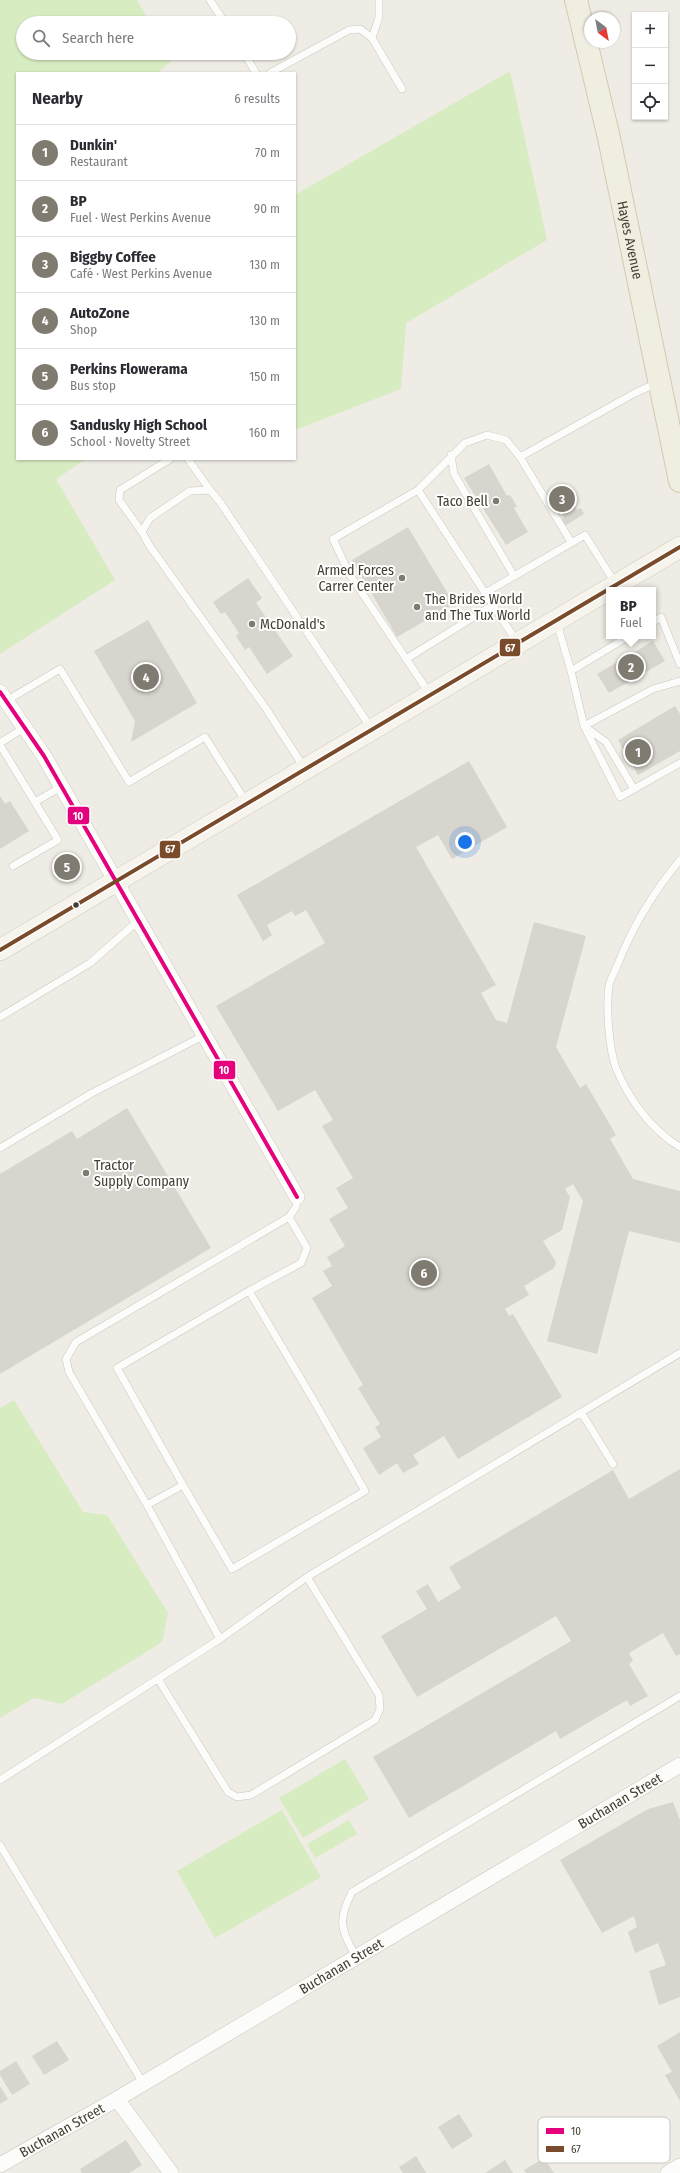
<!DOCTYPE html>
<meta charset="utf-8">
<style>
:root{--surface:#fff;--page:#f2f2f3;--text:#2b2b33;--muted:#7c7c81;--line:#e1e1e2;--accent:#807b70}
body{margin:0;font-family:"Fira Sans Condensed",sans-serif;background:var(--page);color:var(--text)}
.controls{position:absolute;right:12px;top:12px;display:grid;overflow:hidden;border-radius:0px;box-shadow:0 1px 3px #0004}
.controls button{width:36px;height:36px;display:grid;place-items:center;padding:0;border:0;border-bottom:1px solid var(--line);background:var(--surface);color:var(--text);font:20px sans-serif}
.compass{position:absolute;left:584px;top:12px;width:36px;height:36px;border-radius:50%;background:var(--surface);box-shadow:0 1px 3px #0004;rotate:148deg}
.you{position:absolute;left:465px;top:842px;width:14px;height:14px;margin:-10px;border:3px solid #fff;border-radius:50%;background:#1a73e8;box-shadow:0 0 0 6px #1a73e833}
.badge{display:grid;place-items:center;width:26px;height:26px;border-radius:50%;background:var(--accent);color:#fff;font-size:13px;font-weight:700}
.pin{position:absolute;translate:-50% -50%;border:2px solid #fff;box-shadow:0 1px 4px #0006}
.popup{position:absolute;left:606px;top:587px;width:50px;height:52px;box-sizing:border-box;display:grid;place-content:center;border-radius:0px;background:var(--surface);filter:drop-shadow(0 1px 3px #0005);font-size:13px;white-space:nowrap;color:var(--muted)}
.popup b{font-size:15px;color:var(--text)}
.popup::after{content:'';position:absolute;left:50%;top:100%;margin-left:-8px;border:8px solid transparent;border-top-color:var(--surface)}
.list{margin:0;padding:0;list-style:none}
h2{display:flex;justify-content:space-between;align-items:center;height:52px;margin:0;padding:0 16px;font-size:17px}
h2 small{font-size:13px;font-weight:400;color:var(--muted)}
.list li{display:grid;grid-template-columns:26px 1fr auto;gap:12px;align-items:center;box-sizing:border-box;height:56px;padding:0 16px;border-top:1px solid var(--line)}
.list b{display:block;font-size:15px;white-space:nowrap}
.list p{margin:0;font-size:13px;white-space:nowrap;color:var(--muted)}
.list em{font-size:13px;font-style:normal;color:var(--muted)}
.icon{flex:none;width:22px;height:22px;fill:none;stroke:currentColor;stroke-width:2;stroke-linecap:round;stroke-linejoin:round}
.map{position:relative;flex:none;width:680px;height:2173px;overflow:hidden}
.search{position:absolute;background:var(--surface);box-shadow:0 1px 3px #0004;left:16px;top:16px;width:280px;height:44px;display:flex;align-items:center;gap:10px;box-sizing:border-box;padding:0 14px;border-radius:22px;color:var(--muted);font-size:15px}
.panel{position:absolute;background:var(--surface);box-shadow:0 1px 3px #0004;left:16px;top:72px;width:280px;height:388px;border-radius:0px}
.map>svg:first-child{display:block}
.green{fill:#d7ecc1}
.building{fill:#d7d5cd}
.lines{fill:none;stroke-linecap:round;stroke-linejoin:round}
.lane-casing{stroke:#cac8c0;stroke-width:8}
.street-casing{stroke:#cac8c0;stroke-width:16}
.secondary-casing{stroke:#cecabb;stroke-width:22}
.primary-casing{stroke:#d2cbb0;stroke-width:24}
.lane{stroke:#fcfcfb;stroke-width:7}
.street{stroke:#fcfcfb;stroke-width:15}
.secondary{stroke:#f6f4ec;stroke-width:21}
.primary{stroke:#f0ede1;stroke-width:22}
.bus-1-casing{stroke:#fff;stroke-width:7}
.bus-2-casing{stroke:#fff;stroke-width:7}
.bus-1{stroke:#e5007d;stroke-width:4}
.bus-2{stroke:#7a4b2a;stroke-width:4}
.poi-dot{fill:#807b70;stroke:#fff;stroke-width:1.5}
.bus-dot{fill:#443e31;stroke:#fff;stroke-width:1.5}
.labels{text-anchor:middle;stroke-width:4;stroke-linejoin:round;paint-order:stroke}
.street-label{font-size:14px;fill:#443e31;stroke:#fff}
.poi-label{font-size:14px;fill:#443e31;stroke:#fff;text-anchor:start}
.key{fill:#fff;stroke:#c7c5c1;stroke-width:1}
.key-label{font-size:11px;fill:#443e31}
.line-badge{stroke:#fff;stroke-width:1.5}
.badge-label{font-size:11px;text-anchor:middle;font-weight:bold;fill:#fff}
</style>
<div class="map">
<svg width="680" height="2173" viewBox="0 0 680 2173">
<rect width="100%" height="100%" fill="#eeece4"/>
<path class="green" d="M0,0H137L150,23H23V53H166L171,62L157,73H17V459H86L56,479L115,580L0,654Z
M510,71L547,240L406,323L401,389L295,430V195Z
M14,1400L83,1512L107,1515L168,1613L162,1642L62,1704L34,1698L0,1718V1408Z
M345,1759L369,1799L303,1838L279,1798Z
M282,1810L321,1877L215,1938L177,1871Z
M349,1820L357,1834L315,1858L307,1844Z"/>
<path class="building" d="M489,464L507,496L510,495L517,506L514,508L528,532L506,545L464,478Z
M562,484L577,510L581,508L584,514L563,527L561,521L564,517L548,491Z
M408,527L454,604L397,637L352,560Z
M248,578L262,598L256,603L293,656L267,674L249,647L245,650L236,636L239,633L225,612L221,614L213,602Z
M148,620L197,703L131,742L135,721L94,651Z
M653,641L665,661L609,693L597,674Z
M675,706L680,714V751L638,775L618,740Z
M469,761L507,827L452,859L438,835L416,847L496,985L481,993L496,1020L507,1023L534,922L586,936L556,1047L580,1088L586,1084L602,1111L616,1135L610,1139L633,1179L680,1191V1243L629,1231L597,1354L547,1341L583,1201L573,1184L565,1189L570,1197L562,1230L543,1241L556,1262L554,1268L524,1286L529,1295L505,1309L509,1316L513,1314L562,1397L458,1459L444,1436L413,1455L419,1464L403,1473L397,1463L379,1475L363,1448L381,1437L375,1427L380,1424L358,1388L363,1385L312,1298L332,1286L323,1271L332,1266L327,1257L345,1246L329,1219L348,1208L336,1188L353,1178L322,1126L333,1120L315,1090L278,1111L216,1006L325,943L306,910L295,916L292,911L267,925L272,935L263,941L237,895Z
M0,796L5,804L10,801L29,831L0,849Z
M127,1108L211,1248L0,1374V1174L72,1131L77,1139Z
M680,1469V1654L676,1656L663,1633L629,1653L633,1661L629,1664L648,1696L630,1706L627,1700L560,1739L556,1731L409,1818L373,1757L571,1641L556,1616L417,1697L381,1636L427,1609L416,1591L428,1584L438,1602L461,1588L449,1567L613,1470L629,1499Z
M673,1802L680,1820V1997L659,2005L649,1971L666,1965L658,1943L635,1953L628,1932L637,1927L634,1916L602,1933L560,1860L648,1809Z
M680,2032V2101L665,2075L672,2072L657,2046Z
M57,2041L69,2060L44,2075L32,2056Z
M16,2061L30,2084L12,2095L0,2075V2071Z
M0,2086L8,2099L0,2104Z
M459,2114L473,2136L452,2149L438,2127Z
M126,2140L142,2165L129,2173H82L80,2169Z
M416,2156L426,2173H403L399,2167Z
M544,2158L554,2173H526L524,2170Z
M505,2160L513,2173H485Z"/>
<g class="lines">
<defs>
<path id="lane" d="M210,0L225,23
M372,38L379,17V0
M244,53L256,73
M270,73L349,30L360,29L372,38L402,89
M451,455L454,474L514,576
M520,457L635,393L657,383
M188,459L210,490
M418,490L465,443L487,435L506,440L520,457L571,542
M142,532L119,500L120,490L170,459
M485,593L585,535L615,583
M653,622L661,617L680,664
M557,623L571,671L584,726L620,797L680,763
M406,659L493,605
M571,671L629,636
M429,693L350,575L333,539L418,490L517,642
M6,701L60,669L129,782L205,737L246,802
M0,743L24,728
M0,745L58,840L13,866
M305,769L265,707L149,545L142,532L150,518L190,491L210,490L220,502L371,728
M634,789L606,742L584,726L653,689L680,681
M35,802L61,787
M680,860C654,891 632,928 617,966C614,973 610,980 609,986C606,1007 609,1049 616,1068C628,1098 652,1131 680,1147
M0,1017L90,963L139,920
M0,1148L92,1093L205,1035
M581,1412L613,1464
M183,1485L117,1368L249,1291
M147,1505L183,1485L232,1569L365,1491L314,1401L249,1291L301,1263L307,1248L289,1217
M220,1639L147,1505L69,1372L66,1359L76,1342L289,1217L296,1207L297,1197
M158,1679L228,1792L237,1797L251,1795L375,1720L380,1709L379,1695L307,1577
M0,1780L220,1639L307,1577L680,1353
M0,1845L143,2083
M356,1957C341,1929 337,1921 352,1892L680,1696"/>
<g id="street">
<path d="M0,692L44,756L297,1197"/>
<path d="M117,2099L171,2173"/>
<path id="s1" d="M0,2165L117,2099L680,1765"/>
<path d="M668,2173L680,2166"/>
</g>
<path id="secondary" d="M0,950L680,547"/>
<g id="primary">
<path id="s2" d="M576,0L609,138L680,481"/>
</g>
</defs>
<use href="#lane" class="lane-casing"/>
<use href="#street" class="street-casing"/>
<use href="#secondary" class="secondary-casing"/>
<use href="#primary" class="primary-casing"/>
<use href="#lane" class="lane"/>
<use href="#street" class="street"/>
<use href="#secondary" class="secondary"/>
<use href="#primary" class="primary"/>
<defs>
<path id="bus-1" d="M0,692L44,756L297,1197"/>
<path id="bus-2" d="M0,950L680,547"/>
</defs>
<use href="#bus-1" class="bus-1-casing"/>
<use href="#bus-2" class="bus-2-casing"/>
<use href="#bus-1" class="bus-1"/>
<use href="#bus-2" class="bus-2"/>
</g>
<g class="poi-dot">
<circle cx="496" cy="501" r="4"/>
<circle cx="402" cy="578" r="4"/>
<circle cx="417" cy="607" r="4"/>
<circle cx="252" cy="624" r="4"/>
<circle cx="86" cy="1173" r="4"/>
</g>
<circle class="bus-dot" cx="76" cy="905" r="3.5"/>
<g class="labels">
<g class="street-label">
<text dy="5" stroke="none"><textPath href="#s2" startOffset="246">Hayes Avenue</textPath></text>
<text dy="5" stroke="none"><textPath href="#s1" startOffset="719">Buchanan Street</textPath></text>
<text dy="5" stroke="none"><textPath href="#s1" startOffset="395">Buchanan Street</textPath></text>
<text dy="5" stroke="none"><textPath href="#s1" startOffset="71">Buchanan Street</textPath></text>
</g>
<g class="poi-label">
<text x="488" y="506" text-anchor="end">Taco Bell</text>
<text x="394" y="575" text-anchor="end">Armed Forces<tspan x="394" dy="16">Carrer Center</tspan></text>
<text x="425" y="604">The Brides World<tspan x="425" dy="16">and The Tux World</tspan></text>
<text x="260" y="629">McDonald's</text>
<text x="94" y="1170">Tractor<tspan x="94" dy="16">Supply Company</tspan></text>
</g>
</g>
<rect x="538" y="2117" width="132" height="46" rx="6" class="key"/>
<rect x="546" y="2128" width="18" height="6" fill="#e5007d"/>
<rect x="546" y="2146" width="18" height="6" fill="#7a4b2a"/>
<g class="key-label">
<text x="571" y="2135">10</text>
<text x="571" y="2153">67</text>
</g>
<g class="line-badge">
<rect x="499" y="638" width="22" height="19" rx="4" fill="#7a4b2a"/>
<rect x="67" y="806" width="23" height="19" rx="4" fill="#e5007d"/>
<rect x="159" y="840" width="22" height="19" rx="4" fill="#7a4b2a"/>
<rect x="213" y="1060" width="23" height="20" rx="4" fill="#e5007d"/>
</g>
<g class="badge-label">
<text x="510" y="652">67</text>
<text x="78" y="820">10</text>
<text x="170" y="853">67</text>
<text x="224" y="1074">10</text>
</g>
</svg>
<div class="controls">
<button>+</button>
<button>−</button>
<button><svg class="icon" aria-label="locate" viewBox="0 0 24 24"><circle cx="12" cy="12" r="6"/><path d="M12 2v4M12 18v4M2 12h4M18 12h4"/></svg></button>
</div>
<svg class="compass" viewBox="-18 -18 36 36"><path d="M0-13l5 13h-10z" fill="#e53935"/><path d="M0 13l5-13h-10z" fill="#7c7c81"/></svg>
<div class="you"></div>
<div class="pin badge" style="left:638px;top:752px">1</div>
<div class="pin badge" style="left:631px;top:667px">2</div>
<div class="popup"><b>BP</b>Fuel</div>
<div class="pin badge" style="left:562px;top:499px">3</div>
<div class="pin badge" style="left:146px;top:677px">4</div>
<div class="pin badge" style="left:67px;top:867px">5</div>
<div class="pin badge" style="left:424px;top:1273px">6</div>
<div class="search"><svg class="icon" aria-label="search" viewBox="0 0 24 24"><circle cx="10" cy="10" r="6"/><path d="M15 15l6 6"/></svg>Search here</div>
<section class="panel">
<h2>Nearby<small>6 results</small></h2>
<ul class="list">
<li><span class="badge">1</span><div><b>Dunkin'</b><p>Restaurant</p></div><em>70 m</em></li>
<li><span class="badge">2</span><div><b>BP</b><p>Fuel · West Perkins Avenue</p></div><em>90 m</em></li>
<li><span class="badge">3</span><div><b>Biggby Coffee</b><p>Café · West Perkins Avenue</p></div><em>130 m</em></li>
<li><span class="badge">4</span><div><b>AutoZone</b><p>Shop</p></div><em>130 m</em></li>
<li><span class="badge">5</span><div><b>Perkins Flowerama</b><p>Bus stop</p></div><em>150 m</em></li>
<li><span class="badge">6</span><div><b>Sandusky High School</b><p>School · Novelty Street</p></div><em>160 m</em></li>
</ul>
</section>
</div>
